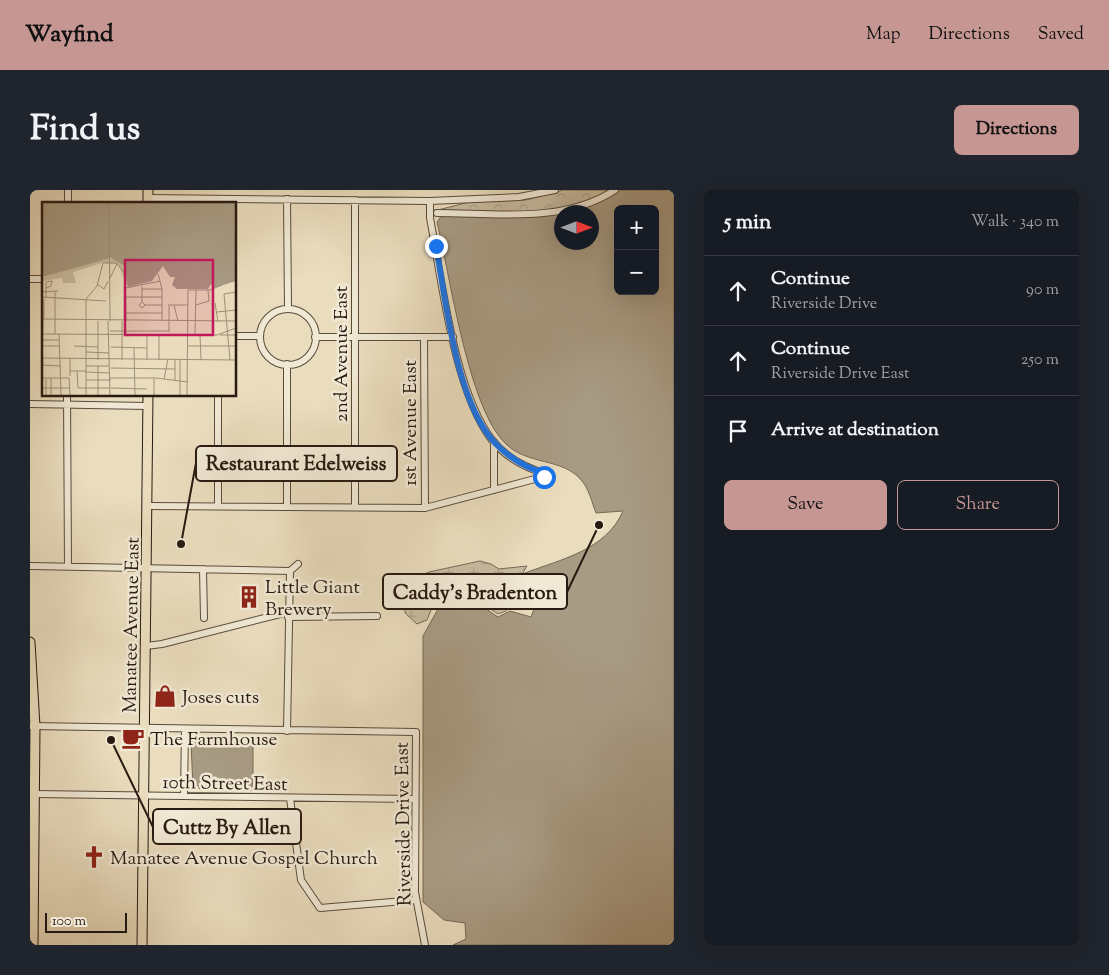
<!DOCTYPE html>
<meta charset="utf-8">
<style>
:root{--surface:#171b24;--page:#20242c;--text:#f1f3f6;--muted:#9ea1a6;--line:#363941;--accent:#c59692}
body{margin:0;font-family:"Sorts Mill Goudy",serif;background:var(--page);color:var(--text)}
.controls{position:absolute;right:15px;top:15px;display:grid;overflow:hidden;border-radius:8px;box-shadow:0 5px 20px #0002}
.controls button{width:45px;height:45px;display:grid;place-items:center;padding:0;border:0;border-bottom:1px solid var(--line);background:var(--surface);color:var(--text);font:25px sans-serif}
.compass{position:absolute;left:524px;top:15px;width:45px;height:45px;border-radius:50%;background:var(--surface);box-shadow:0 5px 20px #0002;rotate:90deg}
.scale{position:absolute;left:15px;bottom:12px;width:82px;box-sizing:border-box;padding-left:5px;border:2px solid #291a11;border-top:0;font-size:14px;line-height:18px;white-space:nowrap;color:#291a11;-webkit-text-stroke:4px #f1e9d5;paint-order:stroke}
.stop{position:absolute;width:15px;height:15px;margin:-11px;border:4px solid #1a73e8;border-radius:50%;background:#fff}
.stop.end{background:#1a73e8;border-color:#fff;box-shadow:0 1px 5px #0008}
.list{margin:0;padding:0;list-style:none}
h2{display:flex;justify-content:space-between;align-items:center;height:65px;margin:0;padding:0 20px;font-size:21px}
h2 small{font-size:16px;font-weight:400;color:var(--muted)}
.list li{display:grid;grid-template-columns:32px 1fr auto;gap:15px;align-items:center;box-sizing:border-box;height:70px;padding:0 20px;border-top:1px solid var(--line)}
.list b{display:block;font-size:19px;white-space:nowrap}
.list p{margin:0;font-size:16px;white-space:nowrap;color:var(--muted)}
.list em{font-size:16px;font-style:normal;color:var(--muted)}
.actions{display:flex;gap:10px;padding:15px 20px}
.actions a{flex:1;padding:11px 0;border:1px solid var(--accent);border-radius:8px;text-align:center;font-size:18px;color:var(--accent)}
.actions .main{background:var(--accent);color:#111}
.icon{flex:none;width:28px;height:28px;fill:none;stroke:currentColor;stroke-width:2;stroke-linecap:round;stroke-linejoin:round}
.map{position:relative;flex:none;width:644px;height:755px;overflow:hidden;border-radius:8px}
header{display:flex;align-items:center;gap:30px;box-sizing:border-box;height:70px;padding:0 25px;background:var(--accent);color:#111}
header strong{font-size:24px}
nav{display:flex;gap:28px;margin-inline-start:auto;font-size:18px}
.intro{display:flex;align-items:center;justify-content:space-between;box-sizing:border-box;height:120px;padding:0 30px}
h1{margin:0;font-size:35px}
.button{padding:12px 22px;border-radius:8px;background:var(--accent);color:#111;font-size:18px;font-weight:700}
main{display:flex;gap:30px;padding:0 30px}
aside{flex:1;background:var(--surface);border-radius:8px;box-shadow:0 5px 20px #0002}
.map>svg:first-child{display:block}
.forest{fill:url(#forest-crowns);stroke:#796b59}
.wetland{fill:url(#wetland-marsh);stroke:#796b59}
.water{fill:#a89b83;stroke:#756755;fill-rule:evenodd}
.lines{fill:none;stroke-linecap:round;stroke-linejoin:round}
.minor-casing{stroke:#594b3c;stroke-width:8}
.major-casing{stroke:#291a11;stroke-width:11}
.minor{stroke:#f1e9d5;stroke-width:6}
.major{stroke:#eaddbe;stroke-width:9}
.route{stroke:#1a73e8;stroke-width:6}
.labels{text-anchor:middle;stroke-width:5;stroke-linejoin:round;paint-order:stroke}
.street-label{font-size:19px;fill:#291a11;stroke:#f1e9d5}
.poi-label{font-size:19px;fill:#291a11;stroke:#f1e9d5;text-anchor:start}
.inset-river{fill:none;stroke:#a89b83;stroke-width:2.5}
.inset-road{fill:none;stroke:#9d8f79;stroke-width:1}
.view{fill:#c2185b;fill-opacity:0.15;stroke:#c2185b;stroke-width:2.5}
.inset-edge{fill:none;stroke:#291a11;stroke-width:2.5}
.leader{fill:none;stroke:#291a11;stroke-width:2}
.callout-dot{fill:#291a11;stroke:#f1e9d5;stroke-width:2}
.callout{fill:#f1e9d5;stroke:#291a11;stroke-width:2}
.callout-label{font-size:20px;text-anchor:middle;font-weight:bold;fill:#291a11}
</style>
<header>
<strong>Wayfind</strong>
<nav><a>Map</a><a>Directions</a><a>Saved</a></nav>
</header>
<div class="intro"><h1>Find us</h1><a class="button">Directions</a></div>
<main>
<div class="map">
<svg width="644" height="755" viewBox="0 0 644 755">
<defs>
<pattern id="forest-crowns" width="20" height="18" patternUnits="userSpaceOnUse" patternTransform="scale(1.25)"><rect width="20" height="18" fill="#c9bca1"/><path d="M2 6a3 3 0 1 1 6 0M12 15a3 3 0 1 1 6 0" fill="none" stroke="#ada18a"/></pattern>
<pattern id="wetland-marsh" width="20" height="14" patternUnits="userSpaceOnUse" patternTransform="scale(1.25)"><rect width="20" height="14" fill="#c9bca1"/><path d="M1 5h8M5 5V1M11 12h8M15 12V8" fill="none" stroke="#ada18a"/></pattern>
</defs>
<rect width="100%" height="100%" fill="#eaddbe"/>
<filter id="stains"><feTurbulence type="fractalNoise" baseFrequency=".004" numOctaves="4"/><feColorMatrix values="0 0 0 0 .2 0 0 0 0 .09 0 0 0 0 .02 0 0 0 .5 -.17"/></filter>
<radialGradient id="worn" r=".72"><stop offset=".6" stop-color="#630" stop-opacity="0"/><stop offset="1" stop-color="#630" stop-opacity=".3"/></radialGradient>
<path class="forest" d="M533,0H588L569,11L516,25L408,20L439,12L496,10Z"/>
<path class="wetland" d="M450,371L461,374L469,379L497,376L493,383L492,395L476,421L468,424L423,394H404L403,415L397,430L387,434L375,423V392L399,382Z"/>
<path class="water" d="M588,0H644V755H423L436,749L435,733L414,730L393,712V446L413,410L429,401L468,427L480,421L501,427L504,419L495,412V383C532,369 576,360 593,321L566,323C562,313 559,299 552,291C533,267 497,276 475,253C438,217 420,85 407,32L412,25C474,25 533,31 588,0ZM588,19H625V101H588ZM532,22H562V52H532Z
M161,552L223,553V600L163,598Z"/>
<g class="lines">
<defs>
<path id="minor" d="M118,8L400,11L489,7L525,0
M257,9L258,119
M325,10V317
M400,11V28C412,91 424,201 462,250C477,269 498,279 520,285
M38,14V0
M407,23C465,23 533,34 585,0
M0,89H14
M230 147a28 28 0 1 1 56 0a28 28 0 1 1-56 0Z
M205,146H230
M285,147H423
M394,147L395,318
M37,205L38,376
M0,214L118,216
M464,300V252
M118,316L395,318L520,285
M188,316V205
M257,316V174
M0,376L260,381L268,374
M173,379L174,428
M258,427L347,426
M116,456L132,454L258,422
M0,536L386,542L385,702L395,755
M257,541L260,381
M5,604L385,609
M154,606L155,539
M260,608L271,690L290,718L386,710"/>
<path id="major" d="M118,0V14
M0,452L5,536L3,755
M112,755L118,205"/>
</defs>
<use href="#minor" class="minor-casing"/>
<use href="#major" class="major-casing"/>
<use href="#minor" class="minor"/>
<use href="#major" class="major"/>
</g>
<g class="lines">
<path class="route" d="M406,56C416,111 426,212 465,253C481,270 498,279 520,285L514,287"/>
</g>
<defs>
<symbol id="building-bare" viewBox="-9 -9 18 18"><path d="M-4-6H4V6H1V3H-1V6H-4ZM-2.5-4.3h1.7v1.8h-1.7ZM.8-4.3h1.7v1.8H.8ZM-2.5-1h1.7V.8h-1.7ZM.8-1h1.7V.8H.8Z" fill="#8f2418" stroke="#f1e9d5" stroke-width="2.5" paint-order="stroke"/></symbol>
<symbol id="shop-bare" viewBox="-9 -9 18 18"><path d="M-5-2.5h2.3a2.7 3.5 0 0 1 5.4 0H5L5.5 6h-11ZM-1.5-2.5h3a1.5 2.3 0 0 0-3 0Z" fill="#8f2418" stroke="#f1e9d5" stroke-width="2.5" paint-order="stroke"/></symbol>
<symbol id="cafe-bare" viewBox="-9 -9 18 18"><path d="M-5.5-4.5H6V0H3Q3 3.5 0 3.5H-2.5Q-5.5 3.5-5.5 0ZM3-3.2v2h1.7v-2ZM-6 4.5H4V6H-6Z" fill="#8f2418" stroke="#f1e9d5" stroke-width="2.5" paint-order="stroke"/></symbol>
<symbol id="church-bare" viewBox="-9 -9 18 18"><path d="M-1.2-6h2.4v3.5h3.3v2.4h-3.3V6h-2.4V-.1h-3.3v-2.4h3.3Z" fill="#8f2418" stroke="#f1e9d5" stroke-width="2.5" paint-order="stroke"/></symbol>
</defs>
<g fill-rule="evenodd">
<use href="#building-bare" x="203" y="391" width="32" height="32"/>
<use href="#shop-bare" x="119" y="490" width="32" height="32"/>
<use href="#cafe-bare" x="87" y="532" width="32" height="32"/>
<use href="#church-bare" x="48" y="651" width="32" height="32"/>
</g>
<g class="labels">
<g class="street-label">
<text transform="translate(310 164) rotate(-90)" y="7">2nd Avenue East</text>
<text transform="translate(379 233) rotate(-90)" y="7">1st Avenue East</text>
<text transform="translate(100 435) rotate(-89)" y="7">Manatee Avenue East</text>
<text transform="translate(195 592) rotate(1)" y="7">10th Street East</text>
<text transform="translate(372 634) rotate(-91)" y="7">Riverside Drive East</text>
</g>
<g class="poi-label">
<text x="235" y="403">Little Giant<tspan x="235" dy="22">Brewery</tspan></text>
<text x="152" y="513">Joses cuts</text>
<text x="120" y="555">The Farmhouse</text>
<text x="80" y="674">Manatee Avenue Gospel Church</text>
</g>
</g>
<g transform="translate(12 12)">
<rect width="194" height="194" fill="#eaddbe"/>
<path d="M65,56L75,58L82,63L86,73V86L76,62L60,61L31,70L34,81H21L20,76L0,79V75Z" fill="#c9bca1"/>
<path d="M0,0H194V79L172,86L169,82L166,87H135L130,83L133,75H128L121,64L110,79L86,85L83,64L69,56L0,75Z" fill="#a89b83"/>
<path class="inset-river" d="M0,35L12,48L13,58L11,66L0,71"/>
<path class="inset-road" d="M67,0L68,119M116,72L120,87V119M68,76L75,62M55,82L62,87L66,79M100,84V100L103,103L100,106L97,103L100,100M84,86L118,79M100,87H120M0,90L16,89M13,90V132M0,95L64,99M4,95V80L10,79L9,84L4,86M84,95H120M173,101L176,120M127,102V130M103,103H120M128,103H146M132,103L136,119M154,103L167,99L166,88M175,110L194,108M84,111H120M0,117L194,119M2,117V97M66,119L68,193M80,119V158M68,129H127M0,132L175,133L194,126M17,132L19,193M153,133L154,88M158,133L159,158M178,133H194M1,138H17M1,144H17M32,144L56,145M146,144H194M69,145L105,146M92,146L93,193M44,150L67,151M0,156L194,158M28,156V174M0,157L1,118M56,158V119M105,158V133M117,158V133M188,158L182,92L194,90M0,163L19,164M44,164H67M69,166L133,167M28,169H44M35,169L36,186H68M44,170L68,171M0,176H27L28,193M68,176H114L146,180M112,177V193M122,177L126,157M44,178H69M133,179V157M0,186H28M69,186L105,187M4,193V176M9,193V176M44,193V97L55,84L61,61H74L83,71L84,119M56,193V164M138,193V157M145,193L146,88H168L180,83"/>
<path class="view" d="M83,58H171V133H83Z"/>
<rect width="194" height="194" class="inset-edge"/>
</g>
<path class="leader" d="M151 354L166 273M569 335L537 402M81 550L123 637"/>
<g class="callout-dot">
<circle cx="151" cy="354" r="5"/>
<circle cx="569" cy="335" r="5"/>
<circle cx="81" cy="550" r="5"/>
</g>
<g class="callout">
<rect x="166" y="256" width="201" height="35" rx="5"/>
<rect x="353" y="384" width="184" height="35" rx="5"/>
<rect x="123" y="619" width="148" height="35" rx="5"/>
</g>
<g class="callout-label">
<text x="266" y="280">Restaurant Edelweiss</text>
<text x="445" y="409">Caddy's Bradenton</text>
<text x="197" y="644">Cuttz By Allen</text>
</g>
<rect width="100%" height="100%" filter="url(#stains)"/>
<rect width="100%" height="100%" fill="url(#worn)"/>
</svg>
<div class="controls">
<button>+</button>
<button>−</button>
</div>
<svg class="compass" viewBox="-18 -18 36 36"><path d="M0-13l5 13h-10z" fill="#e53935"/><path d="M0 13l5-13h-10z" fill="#9ea1a6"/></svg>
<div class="scale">100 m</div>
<div class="stop" style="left:514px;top:287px"></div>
<div class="stop end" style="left:406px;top:56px"></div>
</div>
<aside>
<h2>5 min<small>Walk · 340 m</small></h2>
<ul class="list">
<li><svg class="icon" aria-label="ahead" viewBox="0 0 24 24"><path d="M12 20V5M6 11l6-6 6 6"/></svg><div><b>Continue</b><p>Riverside Drive</p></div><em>90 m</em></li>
<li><svg class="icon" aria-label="ahead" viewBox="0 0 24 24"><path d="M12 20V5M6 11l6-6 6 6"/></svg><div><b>Continue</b><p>Riverside Drive East</p></div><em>250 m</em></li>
<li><svg class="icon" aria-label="arrive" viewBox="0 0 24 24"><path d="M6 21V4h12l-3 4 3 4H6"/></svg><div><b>Arrive at destination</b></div></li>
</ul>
<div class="actions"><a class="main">Save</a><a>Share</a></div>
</aside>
</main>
